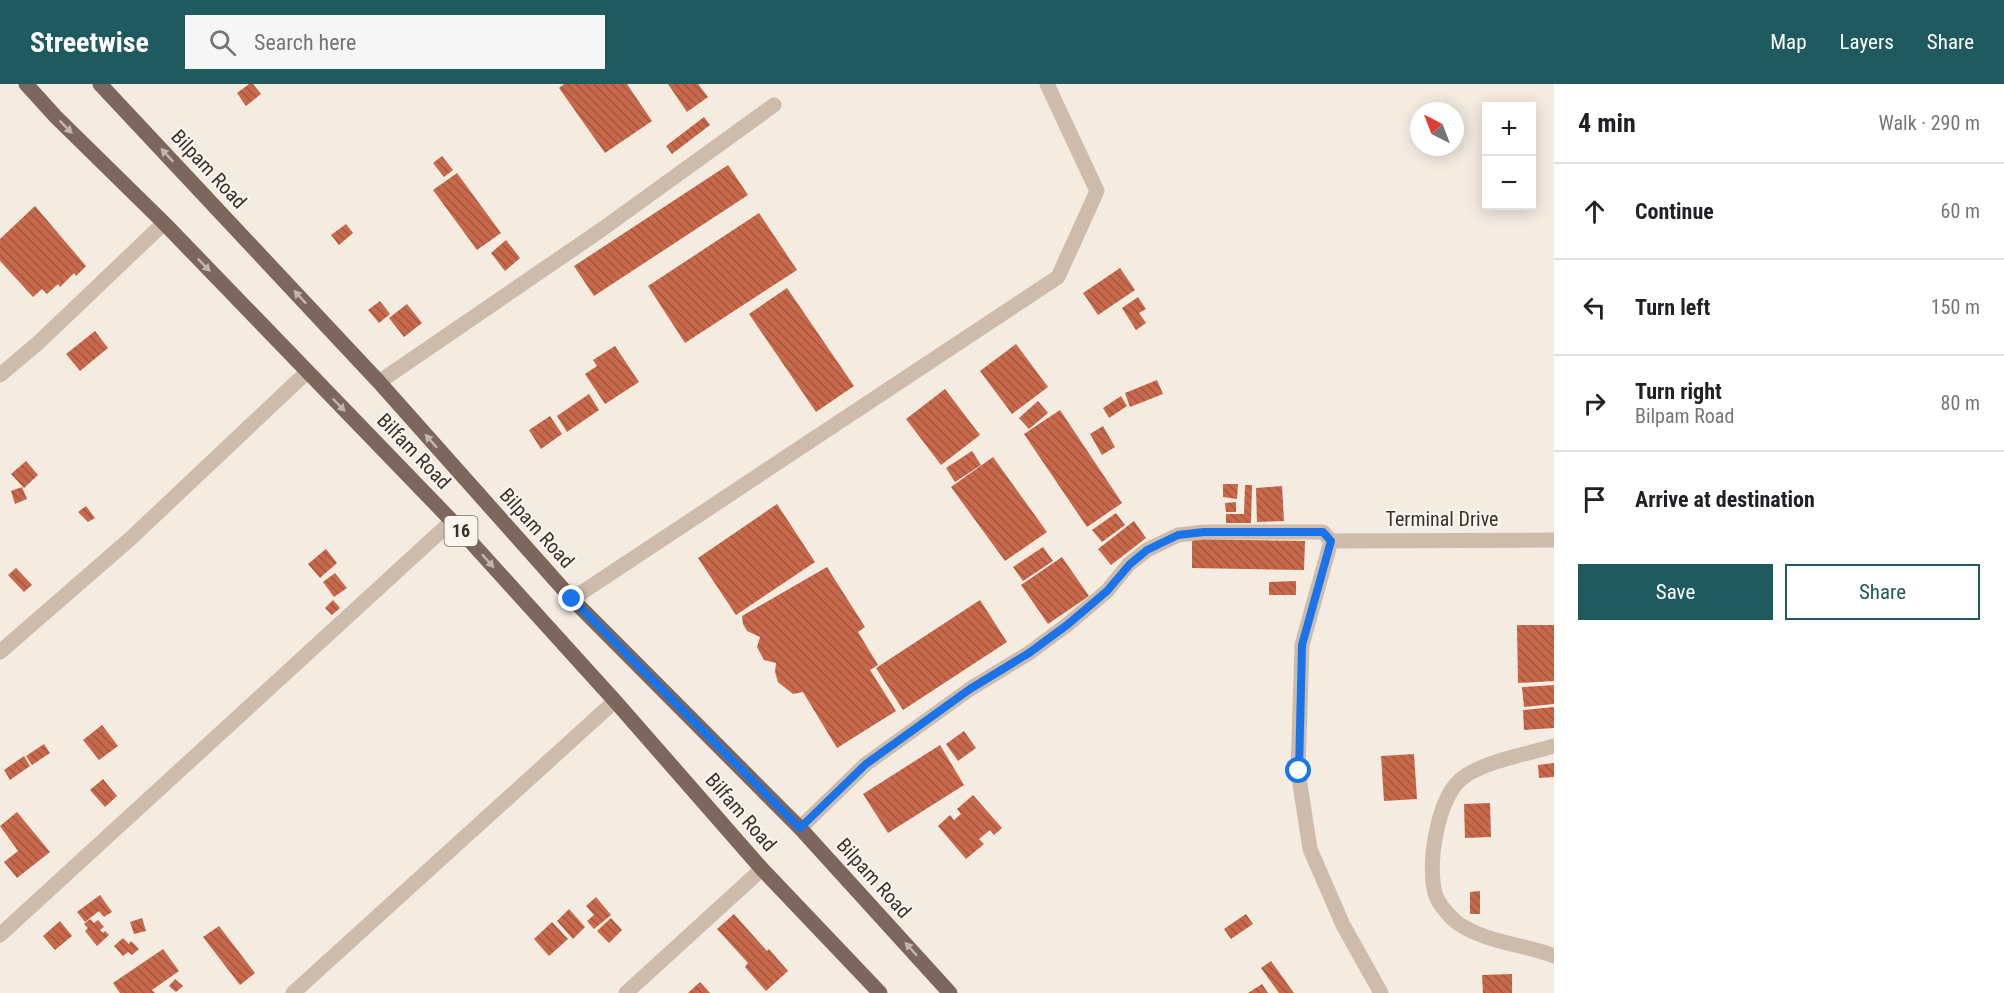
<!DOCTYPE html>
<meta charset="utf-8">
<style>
:root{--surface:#fff;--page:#f6f6f6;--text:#202124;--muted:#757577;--line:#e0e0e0;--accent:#1f5a5e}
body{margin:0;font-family:"Roboto Condensed",sans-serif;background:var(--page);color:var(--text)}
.controls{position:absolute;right:18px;top:18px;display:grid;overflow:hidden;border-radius:0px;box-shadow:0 3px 15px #0003}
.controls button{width:54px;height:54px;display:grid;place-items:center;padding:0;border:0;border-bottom:2px solid var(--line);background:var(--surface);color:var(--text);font:30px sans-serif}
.compass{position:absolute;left:1410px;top:18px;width:54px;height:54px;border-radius:50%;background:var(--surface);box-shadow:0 3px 15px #0003;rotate:318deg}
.stop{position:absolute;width:18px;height:18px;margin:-14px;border:4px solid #1a73e8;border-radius:50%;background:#fff}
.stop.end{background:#1a73e8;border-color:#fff;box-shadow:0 2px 6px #0008}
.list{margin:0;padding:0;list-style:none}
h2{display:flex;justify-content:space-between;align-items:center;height:78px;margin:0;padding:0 24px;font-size:26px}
h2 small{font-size:20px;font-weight:400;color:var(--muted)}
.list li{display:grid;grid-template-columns:39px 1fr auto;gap:18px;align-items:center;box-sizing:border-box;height:96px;padding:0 24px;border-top:2px solid var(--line)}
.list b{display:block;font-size:22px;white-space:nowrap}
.list p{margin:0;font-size:20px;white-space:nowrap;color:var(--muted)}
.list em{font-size:20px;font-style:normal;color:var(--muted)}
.actions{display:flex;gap:12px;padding:18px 24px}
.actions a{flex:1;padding:14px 0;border:2px solid var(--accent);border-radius:0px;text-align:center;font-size:21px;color:var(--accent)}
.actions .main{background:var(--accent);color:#fff}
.icon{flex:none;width:33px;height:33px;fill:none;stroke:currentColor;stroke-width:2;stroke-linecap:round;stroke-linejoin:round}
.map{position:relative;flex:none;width:1554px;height:909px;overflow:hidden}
header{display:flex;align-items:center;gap:36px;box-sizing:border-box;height:84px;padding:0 30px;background:var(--accent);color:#fff}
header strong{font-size:28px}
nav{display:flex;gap:33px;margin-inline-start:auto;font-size:21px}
.search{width:420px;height:54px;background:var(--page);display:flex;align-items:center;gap:15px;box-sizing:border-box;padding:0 21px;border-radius:0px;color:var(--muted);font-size:22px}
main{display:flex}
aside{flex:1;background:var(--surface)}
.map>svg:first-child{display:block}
.building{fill:url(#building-back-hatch)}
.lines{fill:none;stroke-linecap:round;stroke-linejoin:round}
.minor{stroke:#cdbbac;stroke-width:15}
.major{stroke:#7d675c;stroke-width:15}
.oneway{fill:#c2b5ac}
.route{stroke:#1a73e8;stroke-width:8}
.labels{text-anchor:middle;stroke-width:4.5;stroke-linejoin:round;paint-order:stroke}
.shield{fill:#fbf5ee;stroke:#756b66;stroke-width:1.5}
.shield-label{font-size:18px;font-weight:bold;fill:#3b302b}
.street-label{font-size:20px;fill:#3b302b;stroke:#fbf5ee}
</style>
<header>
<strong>Streetwise</strong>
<div class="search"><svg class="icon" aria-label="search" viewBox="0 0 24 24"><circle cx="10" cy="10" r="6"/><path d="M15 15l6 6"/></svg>Search here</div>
<nav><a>Map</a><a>Layers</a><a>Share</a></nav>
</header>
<main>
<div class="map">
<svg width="1554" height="909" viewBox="0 0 1554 909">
<defs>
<pattern id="building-back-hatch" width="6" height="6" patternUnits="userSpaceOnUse" patternTransform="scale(1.5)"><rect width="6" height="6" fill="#c8694b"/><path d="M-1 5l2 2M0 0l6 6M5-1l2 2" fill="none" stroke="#a4573f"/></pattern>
</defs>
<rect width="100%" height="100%" fill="#f4ebe1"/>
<path class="building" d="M249,0H253L261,10L246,22L237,9Z
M564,0H627L652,37L605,69L559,4Z
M668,0H698L708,13L687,28Z
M704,33L710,41L672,70L666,62Z
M442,72L453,86L444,93L433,79Z
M728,81L748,111L594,212L574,182Z
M457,89L501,149L477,166L433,106Z
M35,122L86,182L76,192L74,189L60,203L58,200L47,210L42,205L33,213L0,177V155Z
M759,129L797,186L685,259L648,202Z
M346,140L353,149L339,161L331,151Z
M506,156L520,174L505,187L491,169Z
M1120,184L1135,206L1098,231L1083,209Z
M787,204L854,302L816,328L749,230Z
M1138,213L1146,225L1139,229L1146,239L1136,246L1122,224Z
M380,217L390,230L379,239L368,226Z
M407,220L422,239L404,253L389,234Z
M95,247L108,264L80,287L66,270Z
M1016,260L1048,303L1012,330L980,287Z
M615,262L639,298L605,320L585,290L597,282L593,276Z
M1157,296L1163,310L1130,323L1125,309Z
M945,305L980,351L941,381L906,335Z
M589,310L599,326L567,348L557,332Z
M1121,312L1127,322L1109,334L1103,324Z
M1038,317L1048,329L1029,345L1019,334Z
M1060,326L1122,419L1087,443L1024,350Z
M550,332L562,350L541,365L529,346Z
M1103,342L1115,363L1102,371L1090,350Z
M972,367L981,381L955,398L946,384Z
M993,373L1047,448L1005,477L951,403Z
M26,377L38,391L24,404L11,390Z
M1223,400H1238L1237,415L1223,413Z
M1245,401H1252L1251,439H1226V430H1244Z
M1282,402L1284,437L1257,438L1256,404Z
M22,403L27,415L15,420L11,407Z
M1236,418V428H1226L1225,419Z
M777,420L815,478L736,531L698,474Z
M86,422L95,434L88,438L78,428Z
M1116,429L1125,441L1102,458L1092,446Z
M1134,437L1146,454L1111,481L1098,465Z
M1192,455L1305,457L1304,486L1192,484Z
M1043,463L1053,477L1023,497L1013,483Z
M326,465L337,479L320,494L308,480Z
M1062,473L1089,512L1048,540L1021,501Z
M827,483L865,543L858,548L878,581L870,586L896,627L837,664L803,608L793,610L778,598L775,588L776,579L764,576L757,563L760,553L747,547L743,540L742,532Z
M16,484L32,501L24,508L8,491Z
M335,489L347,504L334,513L323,498Z
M1296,497V511H1269V498Z
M333,516L340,524L332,531L325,524Z
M980,516L1007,558L903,626L876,584Z
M1517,541H1554V597L1518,599Z
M1554,601V620L1524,623L1522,603Z
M1554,623V644L1524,646L1523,626Z
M102,641L118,662L99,676L83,656Z
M964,647L976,664L958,677L946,660Z
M44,660L50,669L32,681L26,672Z
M940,661L964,701L888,749L863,710Z
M1414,670L1417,715L1384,717L1381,672Z
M24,672L30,682L10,696L4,686Z
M1554,679V693L1539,694L1538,681Z
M103,695L117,712L105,723L90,706Z
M973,711L1002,744L994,751L990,746L979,755L984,760L966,775L938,742L950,731L954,736L961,730L957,725Z
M1490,719L1491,753L1465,754L1464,720Z
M17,728L50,768L17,794L4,778L18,767L0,742Z
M1480,807V830H1470V808Z
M100,811L112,828L104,833L99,827L85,838L77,828Z
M596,813L611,831L594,845L587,837L594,831L586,822Z
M569,825L585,843L573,855L557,837Z
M734,830L767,867L769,865L788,887L766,907L745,883L748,879L717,845Z
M1246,830L1253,840L1231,855L1224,845Z
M142,834L146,847L134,850L130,838Z
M611,834L622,846L609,859L597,847Z
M90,835L94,839L98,836L104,843L100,846L103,849L105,847L109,851L97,862L85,847L88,844L84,840Z
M60,837L72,852L55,866L43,852Z
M552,838L568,855L549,872L534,855Z
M219,842L255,889L240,901L203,853Z
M123,854L129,860L131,857L139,865L132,871L128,868L123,872L114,862Z
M163,865L179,887L152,906L155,909H120L113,899Z
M1271,877L1294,909H1279L1261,884Z
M1512,890V909H1483L1482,891Z
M175,895L183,902L176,908L169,902Z
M700,898L710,909H688Z
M1262,900L1268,909H1248Z"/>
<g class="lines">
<path class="minor" d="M0,291L38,259L164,139
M379,298L601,146L774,21
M1331,457L1302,561L1298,687L1310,765L1343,841L1381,909
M1331,457L1554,456
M572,515L1058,193L1097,107L1047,0
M0,568L130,455L307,288
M1554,662C1526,671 1482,677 1460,696C1437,717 1426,784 1436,812C1439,821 1452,835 1459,840C1488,859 1523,860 1554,872
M800,744L866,680L970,605L1029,569L1067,541L1107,507L1129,480L1147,466L1178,451L1204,448H1323L1331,457
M0,851L452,437
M293,909L615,617
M626,909L762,785"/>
<path class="major" d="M26,0L56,33L164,139L452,437L615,617L762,785L880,909
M100,0L379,298L572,515L800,744L950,909"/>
</g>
<defs><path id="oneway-solid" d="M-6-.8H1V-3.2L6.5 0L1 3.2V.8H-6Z" transform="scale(1.5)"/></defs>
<g class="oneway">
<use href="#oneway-solid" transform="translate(66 43) rotate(45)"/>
<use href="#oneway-solid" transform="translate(167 71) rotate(-133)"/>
<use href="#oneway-solid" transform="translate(204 181) rotate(46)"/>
<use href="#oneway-solid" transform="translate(300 213) rotate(-133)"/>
<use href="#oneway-solid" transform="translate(339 321) rotate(46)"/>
<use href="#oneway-solid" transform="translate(431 357) rotate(-131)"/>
<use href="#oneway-solid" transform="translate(488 477) rotate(48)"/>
<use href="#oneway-solid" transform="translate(911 865) rotate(-132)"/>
</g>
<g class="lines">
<path class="route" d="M572,515L800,744L866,680L970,605L1029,569L1067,541L1107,507L1130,480L1147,466L1178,451L1204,448H1323L1331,457L1302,561L1299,687"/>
</g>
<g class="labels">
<rect class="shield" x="444.5" y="432" width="33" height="30" rx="4.5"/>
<g class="shield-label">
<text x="461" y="453">16</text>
</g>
<g class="street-label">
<text transform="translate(209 85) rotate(47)" y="7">Bilpam Road</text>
<text transform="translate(414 367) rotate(46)" y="7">Bilfam Road</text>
<text x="1442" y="442">Terminal Drive</text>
<text transform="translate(537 444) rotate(48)" y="7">Bilpam Road</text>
<text transform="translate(741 728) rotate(49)" y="7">Bilfam Road</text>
<text transform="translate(874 794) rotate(48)" y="7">Bilpam Road</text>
</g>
</g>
</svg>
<div class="controls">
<button>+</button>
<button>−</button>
</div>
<svg class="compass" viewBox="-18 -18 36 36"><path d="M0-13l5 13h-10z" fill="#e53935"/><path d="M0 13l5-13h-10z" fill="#757577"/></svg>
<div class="stop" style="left:1299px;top:687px"></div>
<div class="stop end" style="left:572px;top:515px"></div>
</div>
<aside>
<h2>4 min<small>Walk · 290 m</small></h2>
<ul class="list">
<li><svg class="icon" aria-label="ahead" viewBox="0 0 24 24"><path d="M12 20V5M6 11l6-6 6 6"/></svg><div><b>Continue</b></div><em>60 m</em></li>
<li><svg class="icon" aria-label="left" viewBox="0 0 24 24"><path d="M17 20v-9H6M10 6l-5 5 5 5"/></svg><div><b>Turn left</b></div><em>150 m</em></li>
<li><svg class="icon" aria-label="right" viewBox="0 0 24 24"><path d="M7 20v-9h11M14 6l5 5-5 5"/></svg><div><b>Turn right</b><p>Bilpam Road</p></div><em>80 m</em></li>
<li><svg class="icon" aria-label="arrive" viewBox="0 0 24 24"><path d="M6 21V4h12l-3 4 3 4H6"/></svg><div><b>Arrive at destination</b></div></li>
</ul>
<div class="actions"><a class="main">Save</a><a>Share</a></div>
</aside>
</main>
